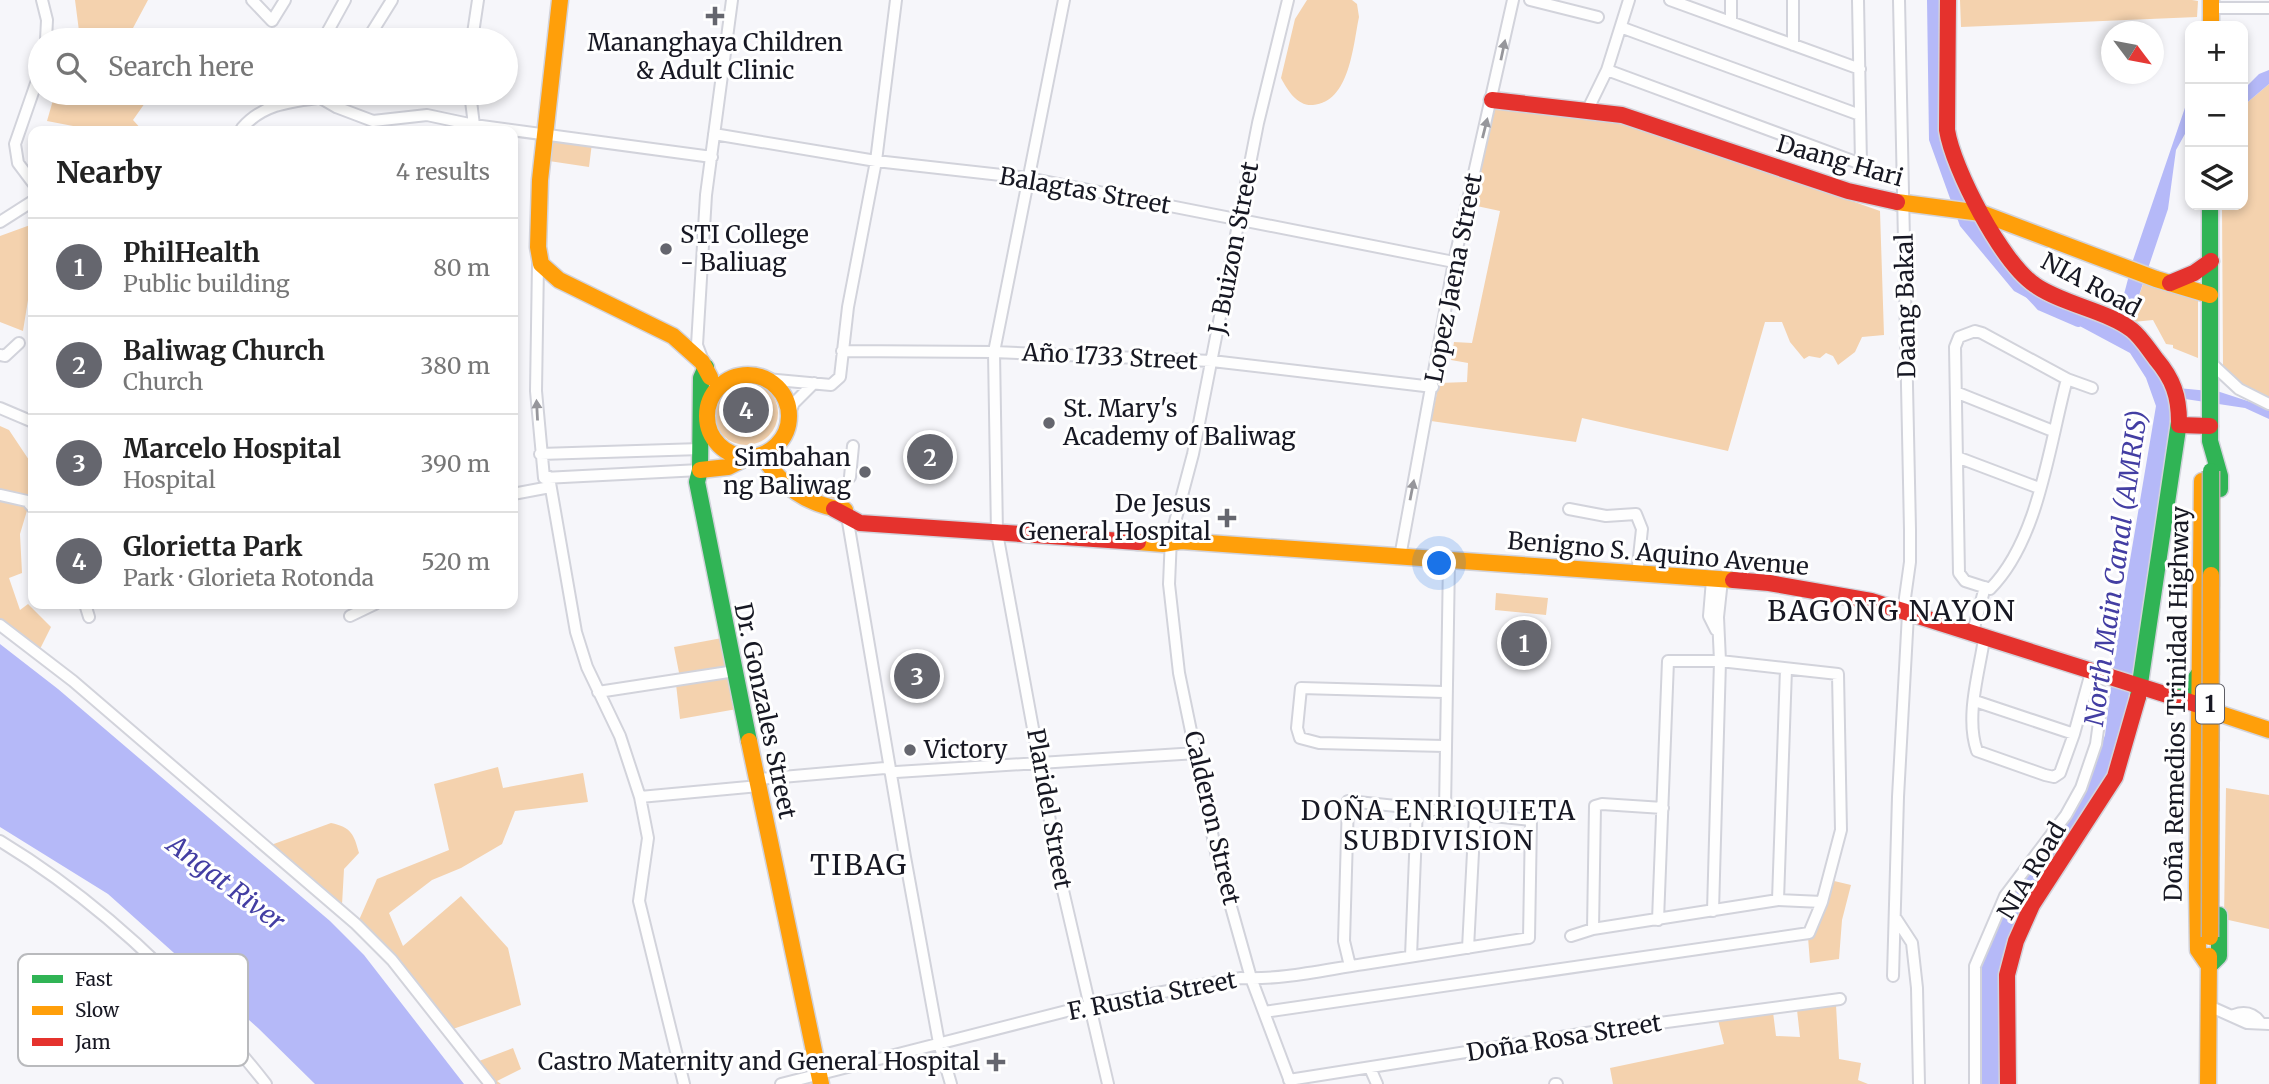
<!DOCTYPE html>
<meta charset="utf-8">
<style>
:root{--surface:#fff;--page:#f6f6f6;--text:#222;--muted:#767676;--line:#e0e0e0;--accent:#65666e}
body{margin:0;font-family:Merriweather,serif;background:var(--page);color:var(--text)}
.controls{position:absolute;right:21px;top:21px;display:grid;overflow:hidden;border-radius:14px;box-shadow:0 4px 10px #0003}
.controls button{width:63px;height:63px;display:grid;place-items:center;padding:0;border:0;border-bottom:2px solid var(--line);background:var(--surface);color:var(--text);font:35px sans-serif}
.compass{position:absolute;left:2101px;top:21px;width:63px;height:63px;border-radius:50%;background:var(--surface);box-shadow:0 4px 10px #0003;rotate:122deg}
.you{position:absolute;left:1440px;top:564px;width:24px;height:24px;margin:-18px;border:5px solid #fff;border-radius:50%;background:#1a73e8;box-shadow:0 0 0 10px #1a73e833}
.badge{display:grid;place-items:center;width:46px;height:46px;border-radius:50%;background:var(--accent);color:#fff;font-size:23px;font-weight:700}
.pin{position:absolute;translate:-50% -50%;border:4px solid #fff;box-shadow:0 2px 7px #0006}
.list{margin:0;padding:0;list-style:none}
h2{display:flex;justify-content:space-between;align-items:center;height:91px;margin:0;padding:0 28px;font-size:30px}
h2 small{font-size:23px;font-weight:400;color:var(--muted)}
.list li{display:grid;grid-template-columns:46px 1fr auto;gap:21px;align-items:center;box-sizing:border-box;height:98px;padding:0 28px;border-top:2px solid var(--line)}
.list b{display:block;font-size:26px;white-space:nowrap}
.list p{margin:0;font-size:23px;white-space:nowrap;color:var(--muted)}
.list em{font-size:23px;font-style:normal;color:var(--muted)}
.icon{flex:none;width:38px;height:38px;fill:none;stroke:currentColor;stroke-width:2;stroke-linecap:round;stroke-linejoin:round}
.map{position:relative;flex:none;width:2269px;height:1084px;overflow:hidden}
.search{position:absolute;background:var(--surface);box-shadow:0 4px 10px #0003;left:28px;top:28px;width:490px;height:77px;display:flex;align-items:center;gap:18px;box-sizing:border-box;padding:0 24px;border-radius:38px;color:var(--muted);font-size:26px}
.panel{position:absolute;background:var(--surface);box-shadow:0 4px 10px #0003;left:28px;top:126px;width:490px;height:483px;border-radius:14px}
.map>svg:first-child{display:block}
.green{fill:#f4d2ae}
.water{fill:#b5b9f8}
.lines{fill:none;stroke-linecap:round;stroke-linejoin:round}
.canal{stroke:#b5b9f8;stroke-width:10}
.street-casing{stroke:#d2d3db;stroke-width:14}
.fast-casing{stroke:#d2d3db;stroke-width:19}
.slow-casing{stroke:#d2d3db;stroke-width:19}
.jam-casing{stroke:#d2d3db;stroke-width:19}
.street{stroke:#fefefe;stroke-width:10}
.fast{stroke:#30b455;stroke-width:16}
.slow{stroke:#ff9f0a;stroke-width:16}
.jam{stroke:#e5322d;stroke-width:16}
.fast-bridge-casing{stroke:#bbb1a8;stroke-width:19;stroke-linecap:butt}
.slow-bridge-casing{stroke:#bbb1a8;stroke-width:19;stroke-linecap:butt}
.fast-bridge{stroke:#30b455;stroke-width:16}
.slow-bridge{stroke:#ff9f0a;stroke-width:16}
.oneway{fill:#96969b}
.poi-dot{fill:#65666e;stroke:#fff;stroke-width:2.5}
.labels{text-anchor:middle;stroke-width:6;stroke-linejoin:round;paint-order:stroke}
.shield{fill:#fff;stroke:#5d5d65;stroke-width:2}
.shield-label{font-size:23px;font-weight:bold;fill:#171823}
.poi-label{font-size:24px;fill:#171823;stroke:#fff;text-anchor:start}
.street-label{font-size:24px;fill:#171823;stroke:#fff}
.water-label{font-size:26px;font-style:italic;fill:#433ea3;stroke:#fff}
.neighbourhood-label{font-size:26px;letter-spacing:2px;fill:#171823;stroke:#fff}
.quarter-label{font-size:28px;letter-spacing:2px;fill:#171823;stroke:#fff}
.key{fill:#fff;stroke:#b9babd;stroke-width:2}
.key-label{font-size:19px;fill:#171823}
</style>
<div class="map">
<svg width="2269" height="1084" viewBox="0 0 2269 1084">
<rect width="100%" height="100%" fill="#f6f6fa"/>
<path class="green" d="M75,0H148L133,28L153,40H113L79,31Z
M1307,0H1352L1357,4L1359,17C1353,45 1350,102 1313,105C1297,106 1288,91 1281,78L1295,19Z
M1960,0H2192L2198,1L2197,17L1961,27Z
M2269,84V398L2243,386L2223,365L2222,205H2243V106Z
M55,93H152L133,120L143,131H99L47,121Z
M1495,109L1627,122L1880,211L1884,335L1862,337L1855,352L1838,365L1833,356L1826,353L1820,358L1809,356L1804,359L1790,342L1782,322H1765L1728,451L1582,418L1576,442L1431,421L1439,383L1467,382L1468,363L1451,360L1454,342L1472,343L1500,211L1472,205Z
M551,138L592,143L589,167L549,161Z
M33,224V300H28L23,331L0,322V236Z
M2144,281L2198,301V358L2173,348V345L2166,344L2153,320L2133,322L2131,319Z
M714 413a32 32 0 1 1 64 0a32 32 0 1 1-64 0Z
M0,426L9,430L33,466L32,494L20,534L22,573L9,578L20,610L28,604L51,627L40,649L0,619Z
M797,487L815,491L843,489V504L804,495Z
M1496,593L1548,598L1546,615L1495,610Z
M722,638L737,709L680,719L676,684L681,683L674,647Z
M498,767L503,788L583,773L588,802L515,811L502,844L461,868L432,880L389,913L403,946L461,896L508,948L521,1005L453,1029L359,920L377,879L449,850L434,784Z
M2226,788L2269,795V929L2224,919Z
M331,823C351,827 354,834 359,853L344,869L342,905L271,845Z
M1830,880L1851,885L1842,920L1839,959L1810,963L1808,937Z
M1836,1005L1839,1059L1861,1063L1858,1080L1868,1084H1613L1610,1068L1724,1044L1718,1020L1773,1012L1776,1036L1800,1037L1797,1010Z
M513,1048L521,1069L497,1081L501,1084H492L496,1081L479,1061Z"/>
<path class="water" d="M1927,0H1946L1945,124L2008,266L2118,317L2133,260L2190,93V125L2176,150L2168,209L2131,319L2167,387L2220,392L2269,408V419L2245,408L2172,397L2177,418L2135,675L2116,765L2019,923L2002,1084H1980V984L1981,967L1991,938L2008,902L2088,783L2105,735L2117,637L2156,406L2146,378L2130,353L2014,291L1960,226L1929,140Z
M2269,70V84L2243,106V90L2259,74Z
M0,644L58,689L330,921L364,955L464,1084H315L258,1028L108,894L0,827Z"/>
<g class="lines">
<path class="canal" d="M2029,293L2041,306L2078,322"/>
<defs>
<path id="street" d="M42,0L47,20L46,40
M252,0L272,21L285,0
M1064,0L994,352L997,533L1062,886L1108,1084
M1288,0L1258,123L1193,454L1171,537L1169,584L1179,673L1217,857L1251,978L1291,1084
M1530,0L1598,17
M1629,0L1607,70L1861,164L1858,0
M1670,0L1860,69
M1793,0V45
M1899,0L1910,530V562L1903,612
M2211,8H2269
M1731,22V0
M1623,28L1860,115
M323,40L345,0
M367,40L392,0
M472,40L478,0
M312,93L336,107L373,121L427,115L474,125L712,157
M470,93L474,125
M336,107L342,93
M1587,111L1607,70
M242,128C262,105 287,102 317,98
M714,134L876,161L1028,178L1454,262
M33,183L18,163L15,144L40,72
M0,222L33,201
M538,263L536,391L544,478L700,470
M842,351L994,352L1212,361L1433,387
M0,355L5,356L19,343
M702,358L697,345L706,195L732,0
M2211,363L2239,389L2269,404
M766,379L831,385L840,377L848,307L876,161L896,0
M2067,379C2049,445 2039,540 1990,589L1965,581L1959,573L1955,347L1959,337L1975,331L1982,333L2067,379L2092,388
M1958,393L2053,431
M0,408L33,422
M789,414L794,403L814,383
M540,454L701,449
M1957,457L2039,488
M549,477L576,632L587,667L620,736L640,797L648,838L639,901L684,1084
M850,477L853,446
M513,494L550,487
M0,495L27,501L33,508
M1569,509L1606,516L1636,514L1642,529L1637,575
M847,516L905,857L939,1043L951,1084
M1400,557L1454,262L1513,0
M1712,580L1709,616L1716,630
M85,604L89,617
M350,616L375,604
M0,625L73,681L356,924L392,960L490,1084
M1972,635L1985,587
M598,692L735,671
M1444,692L1301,688L1297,728L1300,738L1319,743L1444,746
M1975,701L2074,734L2060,773L2054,777L2045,775L1977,751C1965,717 1979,673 1984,639
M2074,734L2090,676
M758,779L885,768L896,772L1197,753
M640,797L759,786
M1445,810L1449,560
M0,841C104,904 191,989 266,1084
M1778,900L1786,669
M1713,911L1720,661L1718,617L1722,580
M1895,917L1912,943L1917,988L1919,1084
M1593,929L1595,806L1602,804L1663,808
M1571,936L1593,929L1778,900L1822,902
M1468,948L1475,814
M1411,956L1417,807
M1893,976L1898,797L1908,614
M2209,1006L2247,1023L2269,1024
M1264,1012L1809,933L1822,902L1841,830L1838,674L1720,661H1668L1658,920
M2234,1015C2245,1011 2253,1013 2260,1022
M1370,1068L1377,1084
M1289,1080L1599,1031L1840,999
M781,1084L1090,1005L1241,978C1282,980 1323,970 1364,964C1419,955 1474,947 1529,938L1531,820L1348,801L1344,941L1350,966
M1555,1084H1557
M1975,1084V966L2005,896L2066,815L2081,788L2096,744L2103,693L2089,682"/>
<path id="fast" d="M2210,205V441L2220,476V489
M706,367L701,378L700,470L697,482L749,741
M2138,697L2179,422
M2172,698L2188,689L2200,672
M2209,966L2219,956V915"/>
<path id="slow" d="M560,0L540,180L538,247L541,264L559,280L673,336L702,362L710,377
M2211,0V26
M1897,202L1981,213L2156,279L2210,295
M707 416a41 41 0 1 1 82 0a41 41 0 1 1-82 0Z
M762,455C782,487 807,505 845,510
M700,470L728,467L746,458
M2202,481L2197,887L2198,950L2209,966
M1138,542L1163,544L1181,541L1733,580
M2218,713L2269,730
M749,741L821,1084
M2208,1084L2209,956"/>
<path id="jam" d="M1948,0L1947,130C1953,169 2002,263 2035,285C2062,304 2108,311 2132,330C2141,337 2149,350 2156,359C2173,379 2179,396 2179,422
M1492,100L1622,115L1848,191L1897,202
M2170,283L2194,273L2211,261
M2179,425L2210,426
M834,509L860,523L1138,542
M1733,580L1769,583L1871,601L2199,705
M2008,1084L2007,975L2016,941L2032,905L2115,777L2138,697"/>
</defs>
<use href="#street" class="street-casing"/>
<use href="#fast" class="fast-casing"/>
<use href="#slow" class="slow-casing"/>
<use href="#jam" class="jam-casing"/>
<use href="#street" class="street"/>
<use href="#fast" class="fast"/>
<use href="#slow" class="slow"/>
<use href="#jam" class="jam"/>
<defs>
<path id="fast-bridge" d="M2211,575V471"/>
<path id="slow-bridge" d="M2210,937L2211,575"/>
</defs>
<use href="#fast-bridge" class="fast-bridge-casing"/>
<use href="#slow-bridge" class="slow-bridge-casing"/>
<use href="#fast-bridge" class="fast-bridge"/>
<use href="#slow-bridge" class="slow-bridge"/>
</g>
<defs><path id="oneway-solid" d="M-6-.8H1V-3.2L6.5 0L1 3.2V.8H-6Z" transform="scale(1.75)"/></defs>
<g class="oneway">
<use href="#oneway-solid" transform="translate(1503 50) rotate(-78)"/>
<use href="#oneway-solid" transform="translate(1485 128) rotate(-76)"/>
<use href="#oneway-solid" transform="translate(537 410) rotate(-93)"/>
<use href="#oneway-solid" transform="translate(1412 490) rotate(-79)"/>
</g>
<g class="poi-dot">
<path d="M711.5 5.5h7v7h7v7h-7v7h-7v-7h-7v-7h7z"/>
<circle cx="666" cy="249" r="7"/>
<circle cx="1049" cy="423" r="7"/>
<circle cx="865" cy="472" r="7"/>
<path d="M1223.5 507.5h7v7h7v7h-7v7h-7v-7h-7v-7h7z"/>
<circle cx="910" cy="750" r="7"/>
<path d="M992.5 1051.5h7v7h7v7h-7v7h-7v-7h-7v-7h7z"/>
</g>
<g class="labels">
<rect class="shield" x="2196" y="684.5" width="28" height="39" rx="5"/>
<g class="shield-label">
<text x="2210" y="712">1</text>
</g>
<g class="poi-label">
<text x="715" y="51" text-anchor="middle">Mananghaya Children<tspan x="715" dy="28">&amp; Adult Clinic</tspan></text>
<text x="680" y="243">STI College<tspan x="680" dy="28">- Baliuag</tspan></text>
<text x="1063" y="417">St. Mary's<tspan x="1063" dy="28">Academy of Baliwag</tspan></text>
<text x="851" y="466" text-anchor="end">Simbahan<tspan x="851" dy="28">ng Baliwag</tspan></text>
<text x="1211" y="512" text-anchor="end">De Jesus<tspan x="1211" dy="28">General Hospital</tspan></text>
<text x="924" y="758">Victory</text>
<text x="980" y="1070" text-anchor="end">Castro Maternity and General Hospital</text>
</g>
<g class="street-label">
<text transform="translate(1840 161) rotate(16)" y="8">Daang Hari</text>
<text transform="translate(1085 191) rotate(10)" y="8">Balagtas Street</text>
<text transform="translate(1234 248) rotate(-79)" y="8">J. Buizon Street</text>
<text transform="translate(1454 278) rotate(-79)" y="8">Lopez Jaena Street</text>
<text transform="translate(2091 285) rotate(28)" y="8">NIA Road</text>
<text transform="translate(1906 306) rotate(-91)" y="8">Daang Bakal</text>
<text transform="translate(1110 357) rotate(3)" y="8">Año 1733 Street</text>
<text transform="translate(1658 554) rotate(5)" y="8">Benigno S. Aquino Avenue</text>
<text transform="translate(2177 704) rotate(-89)" y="8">Doña Remedios Trinidad Highway</text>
<text transform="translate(765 711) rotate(78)" y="8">Dr. Gonzales Street</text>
<text transform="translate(1049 809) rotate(80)" y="8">Plaridel Street</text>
<text transform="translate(1212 818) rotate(77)" y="8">Calderon Street</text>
<text transform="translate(2032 871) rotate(-59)" y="8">NIA Road</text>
<text transform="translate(1152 996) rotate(-11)" y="8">F. Rustia Street</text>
<text transform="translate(1564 1038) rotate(-9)" y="8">Doña Rosa Street</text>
</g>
<g class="water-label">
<text transform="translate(2116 568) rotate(-82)" y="9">North Main Canal (AMRIS)</text>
<text transform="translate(226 883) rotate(37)" y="9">Angat River</text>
</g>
<g class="neighbourhood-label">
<text x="1439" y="820">DOÑA ENRIQUIETA<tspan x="1439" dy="30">SUBDIVISION</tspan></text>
</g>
<g class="quarter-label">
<text x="1892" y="621">BAGONG NAYON</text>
<text x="859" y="875">TIBAG</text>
</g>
</g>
<rect x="18" y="954" width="230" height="112" rx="10" class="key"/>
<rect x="32" y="975" width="31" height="8" fill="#30b455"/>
<rect x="32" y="1006" width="31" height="9" fill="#ff9f0a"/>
<rect x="32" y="1038" width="31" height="8" fill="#e5322d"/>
<g class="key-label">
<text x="75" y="986">Fast</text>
<text x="75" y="1017">Slow</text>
<text x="75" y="1049">Jam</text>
</g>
</svg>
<div class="controls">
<button>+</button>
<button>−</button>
<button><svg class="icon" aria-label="layers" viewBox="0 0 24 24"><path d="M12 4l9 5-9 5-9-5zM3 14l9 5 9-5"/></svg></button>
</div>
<svg class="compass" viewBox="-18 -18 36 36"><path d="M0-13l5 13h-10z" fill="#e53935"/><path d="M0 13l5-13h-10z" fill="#767676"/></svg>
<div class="you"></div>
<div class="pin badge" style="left:1524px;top:643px">1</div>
<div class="pin badge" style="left:930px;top:457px">2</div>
<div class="pin badge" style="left:917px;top:676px">3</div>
<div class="pin badge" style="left:746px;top:410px">4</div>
<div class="search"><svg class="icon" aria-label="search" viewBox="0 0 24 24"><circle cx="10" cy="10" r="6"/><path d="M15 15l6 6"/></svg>Search here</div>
<section class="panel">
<h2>Nearby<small>4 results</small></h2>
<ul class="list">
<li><span class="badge">1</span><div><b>PhilHealth</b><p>Public building</p></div><em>80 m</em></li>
<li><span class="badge">2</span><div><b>Baliwag Church</b><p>Church</p></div><em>380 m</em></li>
<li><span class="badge">3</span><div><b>Marcelo Hospital</b><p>Hospital</p></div><em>390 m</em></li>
<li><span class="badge">4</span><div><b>Glorietta Park</b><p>Park · Glorieta Rotonda</p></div><em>520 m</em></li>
</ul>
</section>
</div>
